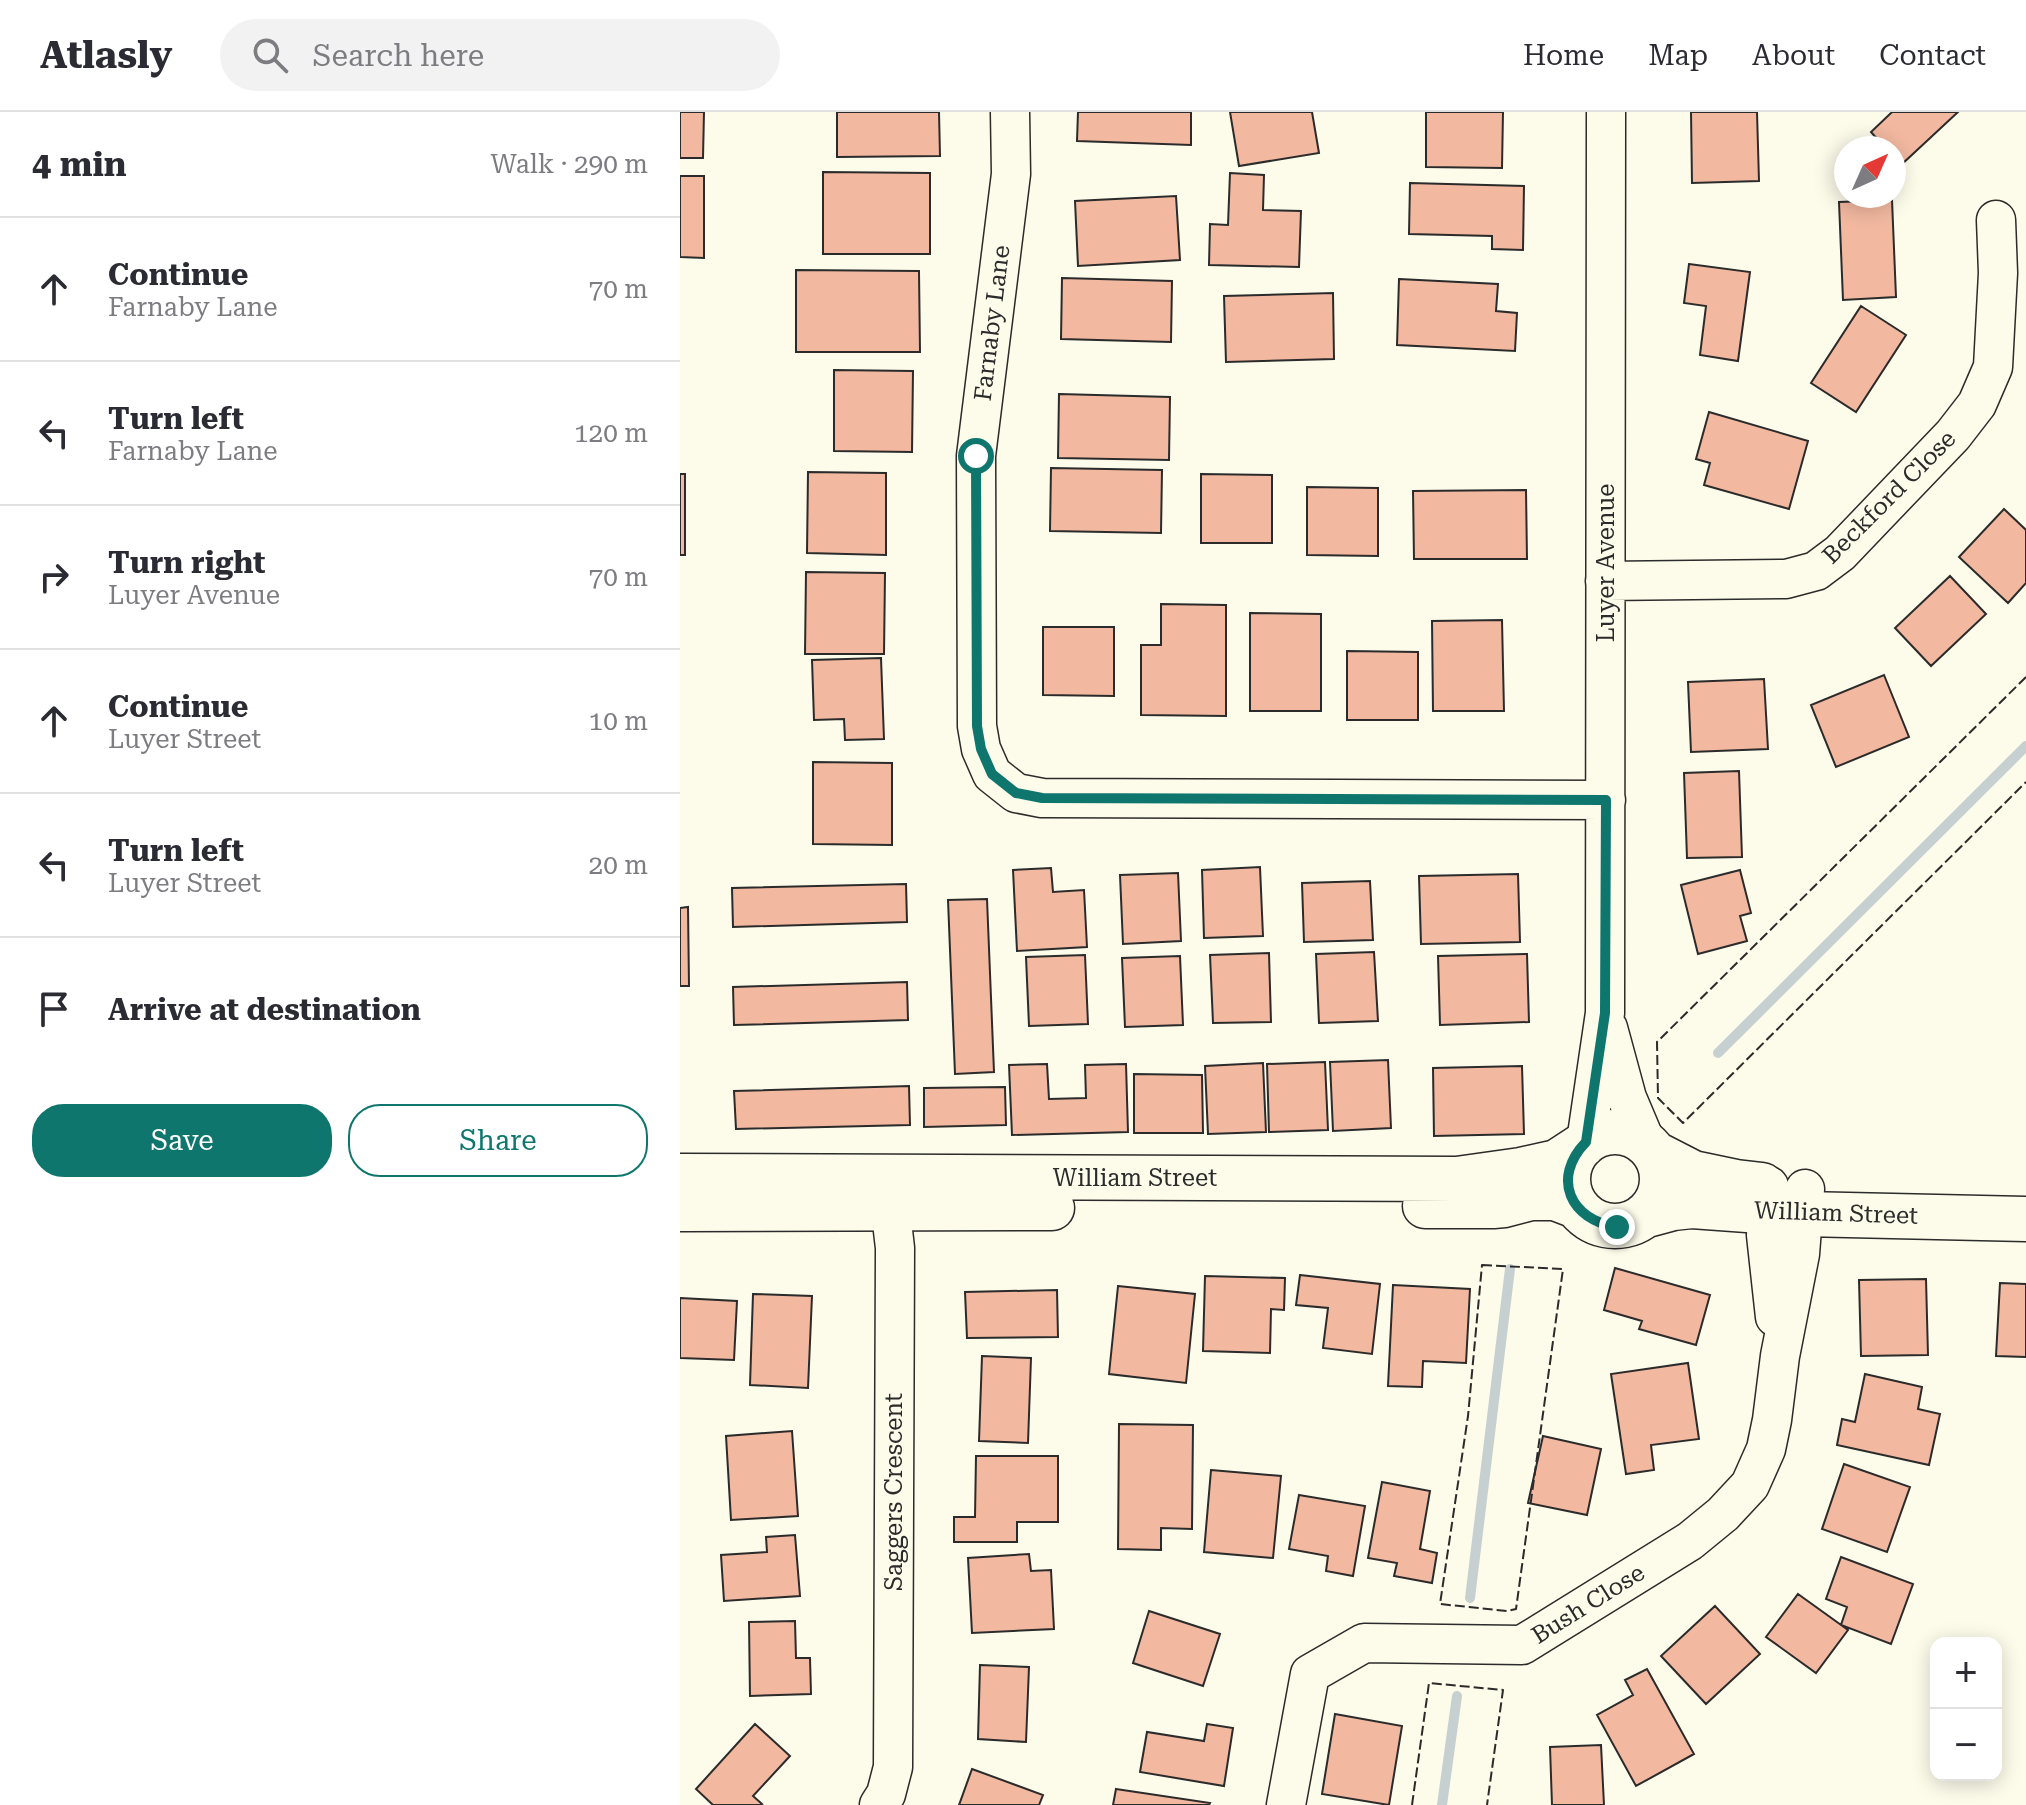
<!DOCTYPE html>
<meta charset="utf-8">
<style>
:root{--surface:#fff;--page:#f2f2f3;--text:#2b2b33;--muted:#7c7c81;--line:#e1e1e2;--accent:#0f766e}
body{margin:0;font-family:"Roboto Serif",serif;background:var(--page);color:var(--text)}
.controls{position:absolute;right:24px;bottom:24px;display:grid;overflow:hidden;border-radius:16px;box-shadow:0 4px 20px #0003}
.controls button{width:72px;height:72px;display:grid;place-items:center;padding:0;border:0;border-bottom:2px solid var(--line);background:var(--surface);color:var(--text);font:40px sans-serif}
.compass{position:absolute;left:1154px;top:24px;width:72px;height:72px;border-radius:50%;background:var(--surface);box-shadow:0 4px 20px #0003;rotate:45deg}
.stop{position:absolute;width:24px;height:24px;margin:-18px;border:6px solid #0f766e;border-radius:50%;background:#fff}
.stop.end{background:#0f766e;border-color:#fff;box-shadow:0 2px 8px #0008}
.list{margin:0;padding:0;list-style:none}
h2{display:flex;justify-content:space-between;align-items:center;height:104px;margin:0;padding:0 32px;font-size:34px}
h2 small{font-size:26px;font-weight:400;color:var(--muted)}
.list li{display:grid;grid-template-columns:52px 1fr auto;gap:24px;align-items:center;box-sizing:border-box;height:144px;padding:0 32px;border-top:2px solid var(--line)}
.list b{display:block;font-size:30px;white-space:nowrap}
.list p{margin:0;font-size:26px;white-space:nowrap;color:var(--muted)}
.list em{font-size:26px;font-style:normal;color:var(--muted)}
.actions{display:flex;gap:16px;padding:24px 32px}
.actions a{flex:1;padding:18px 0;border:2px solid var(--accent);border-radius:32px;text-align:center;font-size:28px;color:var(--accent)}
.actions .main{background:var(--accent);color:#fff}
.icon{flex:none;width:44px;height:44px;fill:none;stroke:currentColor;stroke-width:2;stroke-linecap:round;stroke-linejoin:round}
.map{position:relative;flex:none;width:1346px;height:1693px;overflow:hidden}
header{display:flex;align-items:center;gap:48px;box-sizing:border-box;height:112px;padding:0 40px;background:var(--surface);border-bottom:2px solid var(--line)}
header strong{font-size:38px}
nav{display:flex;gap:44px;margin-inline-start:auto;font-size:28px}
.search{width:560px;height:72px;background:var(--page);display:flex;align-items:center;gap:20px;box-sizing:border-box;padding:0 28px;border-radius:44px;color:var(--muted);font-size:30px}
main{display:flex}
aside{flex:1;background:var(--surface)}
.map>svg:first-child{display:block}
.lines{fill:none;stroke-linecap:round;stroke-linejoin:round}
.stream{stroke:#c7d0d0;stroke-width:10}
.building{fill:#f2b8a0;stroke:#2b2b2b;stroke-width:2}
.minor-casing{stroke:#2b2b2b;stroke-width:41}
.major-casing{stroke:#2b2b2b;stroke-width:47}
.minor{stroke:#fdfbea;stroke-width:38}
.major{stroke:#fdfbea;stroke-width:44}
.fence{stroke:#2b2b2b;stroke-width:2;stroke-dasharray:10 4;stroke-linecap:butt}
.route{stroke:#0f766e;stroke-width:10}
.labels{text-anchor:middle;stroke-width:6;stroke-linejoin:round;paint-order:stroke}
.street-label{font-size:24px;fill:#2b2b2b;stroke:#fdfbea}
</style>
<header>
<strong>Atlasly</strong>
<div class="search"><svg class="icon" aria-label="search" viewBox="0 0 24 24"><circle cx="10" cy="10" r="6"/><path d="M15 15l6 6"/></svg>Search here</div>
<nav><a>Home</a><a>Map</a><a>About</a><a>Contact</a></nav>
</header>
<main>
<aside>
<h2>4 min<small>Walk · 290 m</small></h2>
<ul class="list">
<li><svg class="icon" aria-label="ahead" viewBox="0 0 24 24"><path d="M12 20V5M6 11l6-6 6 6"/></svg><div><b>Continue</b><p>Farnaby Lane</p></div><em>70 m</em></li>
<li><svg class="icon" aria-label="left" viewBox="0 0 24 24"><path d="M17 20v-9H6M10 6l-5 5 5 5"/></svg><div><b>Turn left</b><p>Farnaby Lane</p></div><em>120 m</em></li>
<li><svg class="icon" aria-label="right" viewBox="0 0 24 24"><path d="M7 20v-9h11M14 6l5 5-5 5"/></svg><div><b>Turn right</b><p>Luyer Avenue</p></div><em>70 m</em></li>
<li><svg class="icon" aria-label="ahead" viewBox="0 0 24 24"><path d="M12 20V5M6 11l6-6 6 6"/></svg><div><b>Continue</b><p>Luyer Street</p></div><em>10 m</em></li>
<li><svg class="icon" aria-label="left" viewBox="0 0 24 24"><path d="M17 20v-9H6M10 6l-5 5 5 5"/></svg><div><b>Turn left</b><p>Luyer Street</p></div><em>20 m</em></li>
<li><svg class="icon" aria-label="arrive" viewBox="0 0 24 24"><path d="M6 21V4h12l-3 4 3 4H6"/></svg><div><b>Arrive at destination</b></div></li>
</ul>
<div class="actions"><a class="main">Save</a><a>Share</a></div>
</aside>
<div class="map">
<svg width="1346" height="1693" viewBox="0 0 1346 1693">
<rect width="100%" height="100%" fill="#fdfbea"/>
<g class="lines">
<path class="stream" d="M1038,941L1346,634
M790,1486L830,1157
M762,1693L777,1584"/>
</g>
<path class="building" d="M0,0H24L23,46H0Z
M157,0H259L260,44L157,45Z
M398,0H511V33L397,29Z
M550,0H632L639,41L559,54Z
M746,0H823L822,56L746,55Z
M1011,0H1077L1079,69L1012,71Z
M1212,0H1278L1221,53L1214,46V36H1205L1191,20Z
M143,60L250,61V142H143Z
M550,61L584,63L583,98L621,99L619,155L529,153L530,112L548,113Z
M0,64H24V146L0,145Z
M730,71L844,74L843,138L812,137V124L729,122Z
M496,84L500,148L398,154L395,89Z
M1212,88L1216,185L1163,188L1159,90Z
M1009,152L1070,160L1058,249L1020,243L1026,194L1004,191Z
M116,158L239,159L240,240H116Z
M382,166L492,169L491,230L381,227Z
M719,167L818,172L816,199L837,201L835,239L717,233Z
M653,181L654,247L546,250L544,184Z
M1181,194L1226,223L1176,300L1131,271Z
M154,258L233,259L232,340L154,339Z
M379,282L490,285L489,348L378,346Z
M1029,300L1128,329L1109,397L1024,373L1030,351L1016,347Z
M371,356L482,358L481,421L370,419Z
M128,360L206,361V443L127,441Z
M0,362H5V443H0Z
M521,362L592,363V431H521Z
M627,375L698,376V444L627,443Z
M846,378L847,447H734L733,379Z
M1324,397L1346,418V471L1328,491L1279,445Z
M126,460L205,461L204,542H125Z
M1270,464L1306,502L1251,554L1215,516Z
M481,492L546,493V604L461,603V533H481Z
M570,501L641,502V599H570Z
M822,508L824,599H753L752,509Z
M363,515H434V584L363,583Z
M667,539L738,540V608H667Z
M201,546L204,627L165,628L164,607L134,608L132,548Z
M1204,563L1229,625L1156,655L1131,593Z
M1084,567L1088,637L1011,640L1008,570Z
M133,650L212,651V733L133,732Z
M1059,659L1062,745L1007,746L1004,661Z
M580,755L583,824L524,826L522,758Z
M371,756L373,780L404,778L407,835L337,839L333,758Z
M1060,758L1071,801L1060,804L1067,829L1018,842L1001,773Z
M498,761L501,829L443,832L440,763Z
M838,762L840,830L741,832L739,764Z
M690,769L693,828L624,830L622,771Z
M226,772L227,810L53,815L52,776Z
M307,787L314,960L275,962L268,788Z
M8,795L9,874H0V796Z
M694,840L698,909L639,911L636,842Z
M589,841L591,910L533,911L530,843Z
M847,842L849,910L760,913L758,844Z
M405,843L408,912L349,914L346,845Z
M500,844L503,913L445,915L442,846Z
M227,870L228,908L54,913L53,875Z
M708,948L711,1016L653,1019L650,950Z
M645,950L648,1018L589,1020L587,952Z
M583,951L586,1020L528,1022L525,954Z
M367,952L369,987L406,986L405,953L446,952L448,1020L332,1023L329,953Z
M842,954L844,1022L754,1024L753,956Z
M454,962L522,963L523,1021H454Z
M229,974L230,1013L56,1017L54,979Z
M325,975L326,1013L244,1015V976Z
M935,1156L1030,1183L1016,1233L959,1217L962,1209L924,1198Z
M620,1163L700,1172L692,1242L643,1236L648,1196L616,1193Z
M525,1164L605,1166L604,1198L591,1197L590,1241L523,1239Z
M1246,1167L1248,1243L1181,1244L1179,1168Z
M1320,1171L1346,1172V1245L1316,1244Z
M713,1173L790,1177L786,1251L743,1249L742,1275L708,1274Z
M438,1174L515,1182L506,1271L429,1262Z
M377,1178L378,1225L287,1226L285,1180Z
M73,1182L132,1184L128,1276L70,1273Z
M0,1186L57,1189L54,1248L0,1246Z
M302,1244L351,1246L348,1331L299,1329Z
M1008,1251L1019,1327L971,1333L974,1358L946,1362L931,1262Z
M1185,1262L1242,1275L1238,1297L1260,1302L1249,1353L1157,1333L1162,1307L1175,1310Z
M439,1312L513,1313L512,1417L481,1416V1438L438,1437Z
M112,1319L118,1404L51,1408L46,1324Z
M863,1324L921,1337L907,1403L848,1391Z
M296,1344H378V1410H337V1430H274V1405H295Z
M1164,1352L1230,1375L1207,1440L1142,1417Z
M531,1358L601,1364L593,1446L524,1440Z
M702,1370L750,1379L740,1437L757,1441L752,1471L714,1464L717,1451L688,1446Z
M619,1383L685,1394L673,1464L646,1459L648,1444L609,1437Z
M115,1423L120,1484L44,1489L41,1443L87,1440L86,1425Z
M349,1442L351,1459L371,1458L374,1517L292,1521L288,1446Z
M1161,1445L1233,1472L1211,1532L1161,1513L1167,1495L1146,1487Z
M1118,1482L1168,1518L1136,1561L1086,1525Z
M1035,1494L1080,1542L1026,1592L981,1544Z
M469,1499L540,1522L523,1574L453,1551Z
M115,1509L116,1546H130L131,1582L70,1584L69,1510Z
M300,1553L349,1555L346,1630L298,1627Z
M967,1557L1014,1642L956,1674L917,1603L953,1583L945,1568Z
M655,1602L722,1614L709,1693L642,1682Z
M75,1612L110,1644L73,1684L82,1692L80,1693H33L16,1677Z
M527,1612L553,1616L544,1674L460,1660L467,1620L524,1629Z
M921,1633L924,1693H872L870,1635Z
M292,1657L363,1683L359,1693H279Z
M436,1677L530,1691L529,1693H433Z"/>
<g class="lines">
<defs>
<path id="minor" d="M330,0L331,62L296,344L297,614L301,637L312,662L336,681L362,686L926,688
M925,469L1106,467L1136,459L1160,441L1273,323L1297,292L1313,255L1318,161L1316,108
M928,916L947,986L966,1031
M906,1030L925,901L926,0
M1089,1074L1086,1123L1095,1205
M199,1693L206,1682L213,1655L215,1136L207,1067
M606,1693L630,1562L684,1531L842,1533L1010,1429L1043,1402L1070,1373L1086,1337L1092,1308L1100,1244L1120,1142L1125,1077"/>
<path id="major" d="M888 1067a47 47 0 1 1 94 0a47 47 0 1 1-94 0Z
M974,1041L1013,1061L1056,1070L1082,1073
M0,1064L777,1067L841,1058L877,1050L903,1033
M745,1094H813L824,1093L851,1086H875L896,1094
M0,1097L372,1096
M967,1103L993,1096L1012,1094L1123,1102L1346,1107"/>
</defs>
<use href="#minor" class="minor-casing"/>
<use href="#major" class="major-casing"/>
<use href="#minor" class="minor"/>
<use href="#major" class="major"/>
<path class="fence" d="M1346,565L977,930L978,986L1003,1011L1346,670
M802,1153L883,1157L836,1497L827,1499L760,1492L788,1304Z
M732,1693L749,1571L823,1578L807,1693"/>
</g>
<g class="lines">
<path class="route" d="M296,344L297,614L301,637L312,662L336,681L362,686L926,688L925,901L906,1030C871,1066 890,1108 937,1115"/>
</g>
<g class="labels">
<g class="street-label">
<text transform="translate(312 211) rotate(-83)" y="8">Farnaby Lane</text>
<text transform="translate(1209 385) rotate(-45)" y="8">Beckford Close</text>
<text transform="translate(926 451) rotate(-90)" y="8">Luyer Avenue</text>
<text x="455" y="1074">William Street</text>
<text transform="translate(1156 1101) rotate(2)" y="8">William Street</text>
<text transform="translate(214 1380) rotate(-90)" y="8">Saggers Crescent</text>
<text transform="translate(908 1492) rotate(-32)" y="8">Bush Close</text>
</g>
</g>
</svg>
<div class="controls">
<button>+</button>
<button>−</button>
</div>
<svg class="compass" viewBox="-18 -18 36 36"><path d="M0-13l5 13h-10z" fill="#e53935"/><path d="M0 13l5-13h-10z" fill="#7c7c81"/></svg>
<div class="stop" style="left:296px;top:344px"></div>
<div class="stop end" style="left:937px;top:1115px"></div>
</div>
</main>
